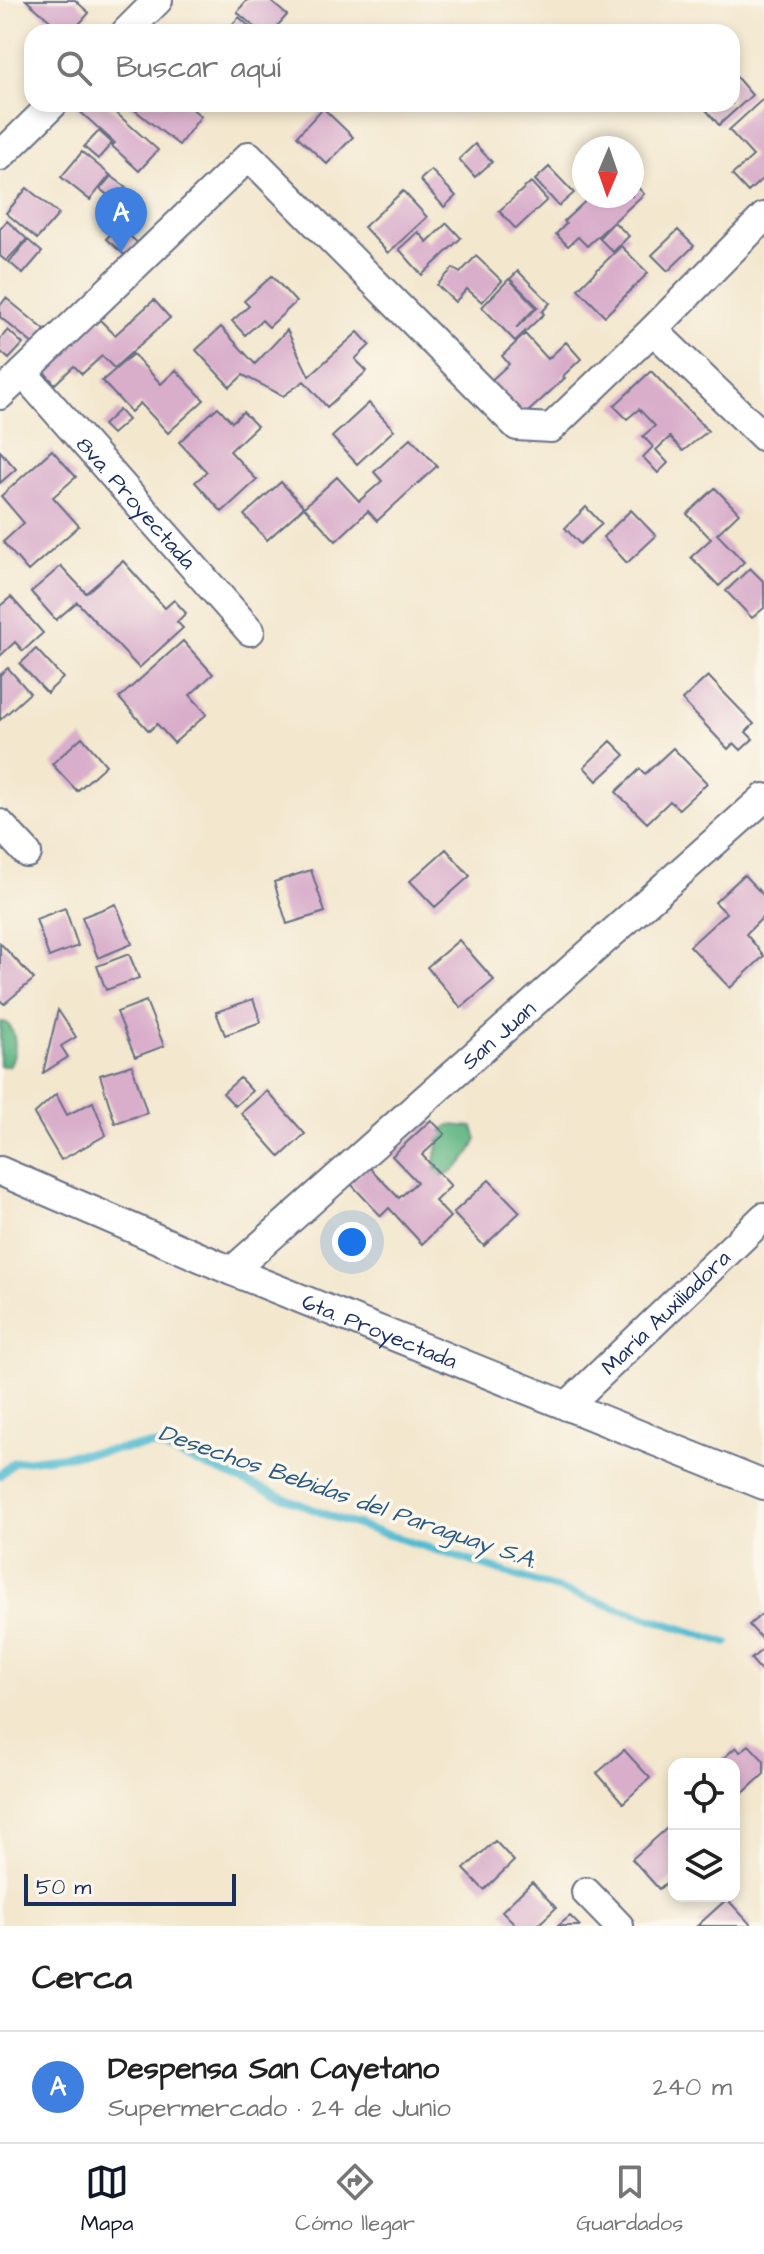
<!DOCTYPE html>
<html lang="es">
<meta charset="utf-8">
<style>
:root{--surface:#fff;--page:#f6f6f6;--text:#222;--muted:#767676;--line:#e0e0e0;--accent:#111827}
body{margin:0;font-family:"Architects Daughter",sans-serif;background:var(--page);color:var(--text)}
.controls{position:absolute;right:24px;bottom:24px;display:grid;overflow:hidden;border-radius:16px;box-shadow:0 4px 12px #0003}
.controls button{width:72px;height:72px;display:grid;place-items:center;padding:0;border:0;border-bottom:2px solid var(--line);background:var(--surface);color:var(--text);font:40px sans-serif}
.compass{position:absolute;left:572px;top:136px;width:72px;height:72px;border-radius:50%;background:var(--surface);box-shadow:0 4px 12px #0003;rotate:182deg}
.scale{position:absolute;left:24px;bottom:20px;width:212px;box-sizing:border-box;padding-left:8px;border:4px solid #1b2f5e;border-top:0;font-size:22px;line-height:28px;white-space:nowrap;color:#1b2f5e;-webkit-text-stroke:6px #fbf7ec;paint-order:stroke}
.you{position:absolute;left:352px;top:1242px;width:28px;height:28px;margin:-20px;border:6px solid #fff;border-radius:50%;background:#1a73e8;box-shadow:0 0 0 12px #1a73e833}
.badge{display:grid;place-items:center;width:52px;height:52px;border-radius:50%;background:var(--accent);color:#fff;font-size:26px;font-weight:700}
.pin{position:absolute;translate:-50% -66px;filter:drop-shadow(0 2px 4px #0008)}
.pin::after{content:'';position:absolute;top:42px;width:28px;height:24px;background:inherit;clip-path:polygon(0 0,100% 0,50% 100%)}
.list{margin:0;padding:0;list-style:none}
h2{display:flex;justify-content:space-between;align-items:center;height:104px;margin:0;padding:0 32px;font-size:34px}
h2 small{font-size:26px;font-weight:400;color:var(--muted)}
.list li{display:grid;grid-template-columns:52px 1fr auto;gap:24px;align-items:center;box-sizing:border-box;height:112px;padding:0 32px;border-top:2px solid var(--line)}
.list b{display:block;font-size:30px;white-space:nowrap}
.list p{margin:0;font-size:26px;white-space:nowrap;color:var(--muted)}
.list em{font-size:26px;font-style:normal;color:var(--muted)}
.icon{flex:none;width:44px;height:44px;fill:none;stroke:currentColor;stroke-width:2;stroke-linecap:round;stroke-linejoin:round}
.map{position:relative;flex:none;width:764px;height:1926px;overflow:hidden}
.search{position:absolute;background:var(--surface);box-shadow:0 4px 12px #0003;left:24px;right:24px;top:24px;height:88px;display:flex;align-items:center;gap:20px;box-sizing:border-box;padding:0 28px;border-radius:24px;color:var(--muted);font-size:30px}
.sheet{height:216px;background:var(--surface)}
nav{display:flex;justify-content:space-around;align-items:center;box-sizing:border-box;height:112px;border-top:2px solid var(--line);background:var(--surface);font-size:22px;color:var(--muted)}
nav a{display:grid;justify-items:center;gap:4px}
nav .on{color:var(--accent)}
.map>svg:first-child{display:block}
.forest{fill:#64b784;stroke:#407371;stroke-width:2}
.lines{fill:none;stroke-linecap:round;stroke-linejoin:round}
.stream{stroke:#53bbd1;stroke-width:8}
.building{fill:#d9aecb}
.minor-casing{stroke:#676f85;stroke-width:32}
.minor{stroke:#fff;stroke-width:28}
.labels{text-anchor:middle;stroke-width:7;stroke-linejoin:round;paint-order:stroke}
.street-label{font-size:22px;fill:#1b2f5e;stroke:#fbf7ec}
.water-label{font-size:24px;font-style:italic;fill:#2c5980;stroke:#fbf7ec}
</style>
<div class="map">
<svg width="764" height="1926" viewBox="0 0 764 1926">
<rect width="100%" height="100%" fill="#fbf7ec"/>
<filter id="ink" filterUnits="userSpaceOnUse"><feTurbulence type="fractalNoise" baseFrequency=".0125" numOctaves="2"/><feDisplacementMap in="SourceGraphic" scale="16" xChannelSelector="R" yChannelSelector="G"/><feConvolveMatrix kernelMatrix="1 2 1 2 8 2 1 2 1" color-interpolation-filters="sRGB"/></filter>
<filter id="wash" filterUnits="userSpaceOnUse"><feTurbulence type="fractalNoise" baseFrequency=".006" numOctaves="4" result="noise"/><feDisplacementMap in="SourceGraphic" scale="32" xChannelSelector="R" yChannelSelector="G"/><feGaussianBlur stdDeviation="1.8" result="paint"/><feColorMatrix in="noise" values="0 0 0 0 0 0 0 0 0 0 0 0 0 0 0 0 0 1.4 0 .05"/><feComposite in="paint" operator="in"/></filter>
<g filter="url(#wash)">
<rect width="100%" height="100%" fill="#f3e7ce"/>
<path class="forest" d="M0,1022L7,1023C17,1034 17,1053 9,1066H0Z
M450,1125L473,1127L477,1139C470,1156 456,1174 438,1177C432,1159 439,1149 440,1132Z"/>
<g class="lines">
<path class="stream" d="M0,1475L14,1462L154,1445L332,1517L727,1643"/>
</g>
<g id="blocks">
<path class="building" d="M26,0H75L89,13L72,32H63Z
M247,0H269L287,15L272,32H260L237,12Z
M239,17L255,32H235L230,27Z
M732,72L752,95L719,125L701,104H732Z
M764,98V177L748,192L732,175L753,156L729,130Z
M78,104H106L158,150L139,171L112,146L115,143L75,107Z
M127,104H186L201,116L179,145Z
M323,108L353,137L327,164L297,136Z
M99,131L112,143L98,159L84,147Z
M475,144L492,162L475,177L459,159Z
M82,152L110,175L90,200L61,177Z
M549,167L574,193L559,206L535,180Z
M431,170L456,196L444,207L420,180Z
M111,176L126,187L115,201L100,189Z
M632,181L644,194L587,246L578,237L568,246L556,234L566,224L564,221L591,196H632Z
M531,182L547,200L516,229L499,211Z
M27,188L59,214L37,239L6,213Z
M403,191L427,217L388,253L364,227Z
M7,221L27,239L6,261L0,256V229Z
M614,222L629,236L613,252L599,238Z
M447,223L461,238L422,275L399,249L418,232L427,242Z
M118,226L139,244L127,257L106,239Z
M678,230L694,246L668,271L652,255Z
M28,240L42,252L23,274L9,262Z
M621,246L648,273L605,316L578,289Z
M476,256L502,281L482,302L467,289L455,302L437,285L453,268L460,273Z
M518,271L550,303L542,312L544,314L515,341L482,307L509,279L536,307L516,328L538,307L510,279Z
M272,276L296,302L269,327L262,320L245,335L232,321L249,306L244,301Z
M6,298L45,330L33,344L0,317V306Z
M154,300L170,318L114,368L102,356L82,374L74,366L55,384L42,370L99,319L115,335Z
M221,327L255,364L287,330L309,376L358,332L370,345L355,359L367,371L327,407L304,381L283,396L243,375L230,387L196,350Z
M8,330L23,344L9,359L0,351V339Z
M525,334L548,359L566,342L581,359L563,376L565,378L518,421L485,386L509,364L502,356Z
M133,354L161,384L176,370L204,400L168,433L140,403L131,412L102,381Z
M651,371L708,431L683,451L670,437L656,450L668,463L658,473L643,457L653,447L643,436L655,426L639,409L627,419L614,406Z
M369,403L394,430L357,464L332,437Z
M218,407L232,422L243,412L257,426L230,451L257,480L222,512L195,482L207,472L179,442Z
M119,410L128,420L112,434L103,425Z
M411,438L437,466L377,521L368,511L336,541L304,507L267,540L244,515L281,482L304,507L337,477L359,501L382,481L374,472Z
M52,450L76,477L53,497L79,526L28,571L3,542L24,523L1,496Z
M0,451L16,469L0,483Z
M715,488L739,513L717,534L744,562L719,586L691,557L711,539L687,514Z
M586,507L602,524L580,544L565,528Z
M631,510L656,536L627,563L603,537Z
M123,561L165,608L174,600L186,613L177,622L183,628L139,668L77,602L56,620L31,592L61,566L86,593Z
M750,568L764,582V608L752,618L726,591Z
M11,597L43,633L23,651L15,642L0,656V606Z
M183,641L213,674L190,695L207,714L174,743L157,724L149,731L119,698Z
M36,649L63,678L47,693L20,664Z
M8,668L30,693L0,720V675Z
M708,676L754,724L746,732L753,739L741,750L734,743L728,749L682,700Z
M82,737L106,765L77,791L52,764Z
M611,741L625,755L597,781L584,767Z
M673,748L707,783L679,809L670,801L647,823L616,792L640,769L645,774Z
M446,849L470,876L435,907L410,881Z
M311,870L325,912L287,924L274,882Z
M744,875L764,896V916L746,934L764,956L730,988L690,946L726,913L715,902Z
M116,904L132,944L98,958L82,917Z
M65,908L78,946L49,957L36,919Z
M459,940L494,980L461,1008L427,967Z
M0,943L34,979L4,1004L0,1000Z
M129,954L139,978L106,990L97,966Z
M253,999L261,1022L225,1035L216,1012Z
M146,1001L164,1046L135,1057L117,1012Z
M58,1010L76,1037L61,1046L68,1057L43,1073Z
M132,1065L147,1113L115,1123L100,1075Z
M240,1078L252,1091L235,1106L223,1093Z
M267,1091L305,1134L280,1157L241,1113Z
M56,1094L67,1115L93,1102L106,1135L61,1160L34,1114Z
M431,1120L445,1134L422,1155L451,1186L435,1201L450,1217L422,1244L389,1208L381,1216L350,1183L368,1166L399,1198L417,1182L392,1156Z
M489,1180L520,1212L484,1246L453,1213Z
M764,1612V1641L749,1625Z
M764,1648V1674L751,1659Z
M749,1745L764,1761V1774L742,1794L734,1785V1764H717L736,1747L740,1752Z
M624,1750L650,1778L623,1803L597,1773Z
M674,1822V1876L659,1889L632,1859Z
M495,1841L514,1861L484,1890L464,1869Z
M532,1882L556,1908L537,1926H517L502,1911Z
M727,1899L752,1926H697Z
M570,1916L580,1926H558Z"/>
</g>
</g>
<g filter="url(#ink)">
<use href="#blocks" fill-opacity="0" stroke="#676f85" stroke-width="2"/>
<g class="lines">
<defs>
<g id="minor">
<path d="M126,32L158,0"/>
<path d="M0,156L53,104"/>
<path d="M653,330L764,437"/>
<path id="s1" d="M23,373L250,631"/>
<path d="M0,395L249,156L517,426L551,428L653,330L764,217"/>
<path d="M0,824L27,853"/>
<path id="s2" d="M0,1171L232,1271L764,1485"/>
<path id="s3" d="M232,1271L764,798"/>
<path id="s4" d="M567,1406L764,1217"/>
<path d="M586,1892L619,1926"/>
</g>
</defs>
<use href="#minor" class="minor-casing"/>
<use href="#minor" class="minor"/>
</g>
</g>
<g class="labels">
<g class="street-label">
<text dy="8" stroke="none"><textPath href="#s1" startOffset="172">8va. Proyectada</textPath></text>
<text dy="8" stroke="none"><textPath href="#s3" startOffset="356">San Juan</textPath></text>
<text dy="8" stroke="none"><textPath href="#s4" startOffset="136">María Auxiliadora</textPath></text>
<text dy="8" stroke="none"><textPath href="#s2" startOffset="412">6ta. Proyectada</textPath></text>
</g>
<g class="water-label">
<text transform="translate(348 1496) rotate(19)" y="8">Desechos Bebidas del Paraguay S.A.</text>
</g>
</g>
</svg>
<div class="controls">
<button><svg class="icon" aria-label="locate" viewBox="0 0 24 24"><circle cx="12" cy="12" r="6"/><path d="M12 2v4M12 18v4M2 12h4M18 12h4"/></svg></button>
<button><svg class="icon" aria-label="layers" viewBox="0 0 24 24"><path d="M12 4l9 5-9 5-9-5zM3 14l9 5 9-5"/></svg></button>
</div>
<svg class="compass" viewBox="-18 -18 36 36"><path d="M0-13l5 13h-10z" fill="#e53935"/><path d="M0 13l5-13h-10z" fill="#767676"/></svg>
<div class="scale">50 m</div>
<div class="you"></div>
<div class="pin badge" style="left:121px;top:253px;background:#3f7fe0">A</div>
<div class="search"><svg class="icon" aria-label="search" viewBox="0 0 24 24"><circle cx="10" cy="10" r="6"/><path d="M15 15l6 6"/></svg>Buscar aquí</div>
</div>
<section class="sheet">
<h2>Cerca<small></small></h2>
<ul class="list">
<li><span class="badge" style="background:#3f7fe0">A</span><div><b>Despensa San Cayetano</b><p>Supermercado · 24 de Junio</p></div><em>240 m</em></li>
</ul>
</section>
<nav>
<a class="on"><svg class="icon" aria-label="map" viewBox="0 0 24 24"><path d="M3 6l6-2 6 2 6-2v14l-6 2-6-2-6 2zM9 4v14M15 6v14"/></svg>Mapa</a>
<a><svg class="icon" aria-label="directions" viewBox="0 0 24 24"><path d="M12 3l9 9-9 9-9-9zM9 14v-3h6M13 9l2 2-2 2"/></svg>Cómo llegar</a>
<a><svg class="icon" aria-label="saved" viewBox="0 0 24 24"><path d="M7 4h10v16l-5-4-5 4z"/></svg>Guardados</a>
</nav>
